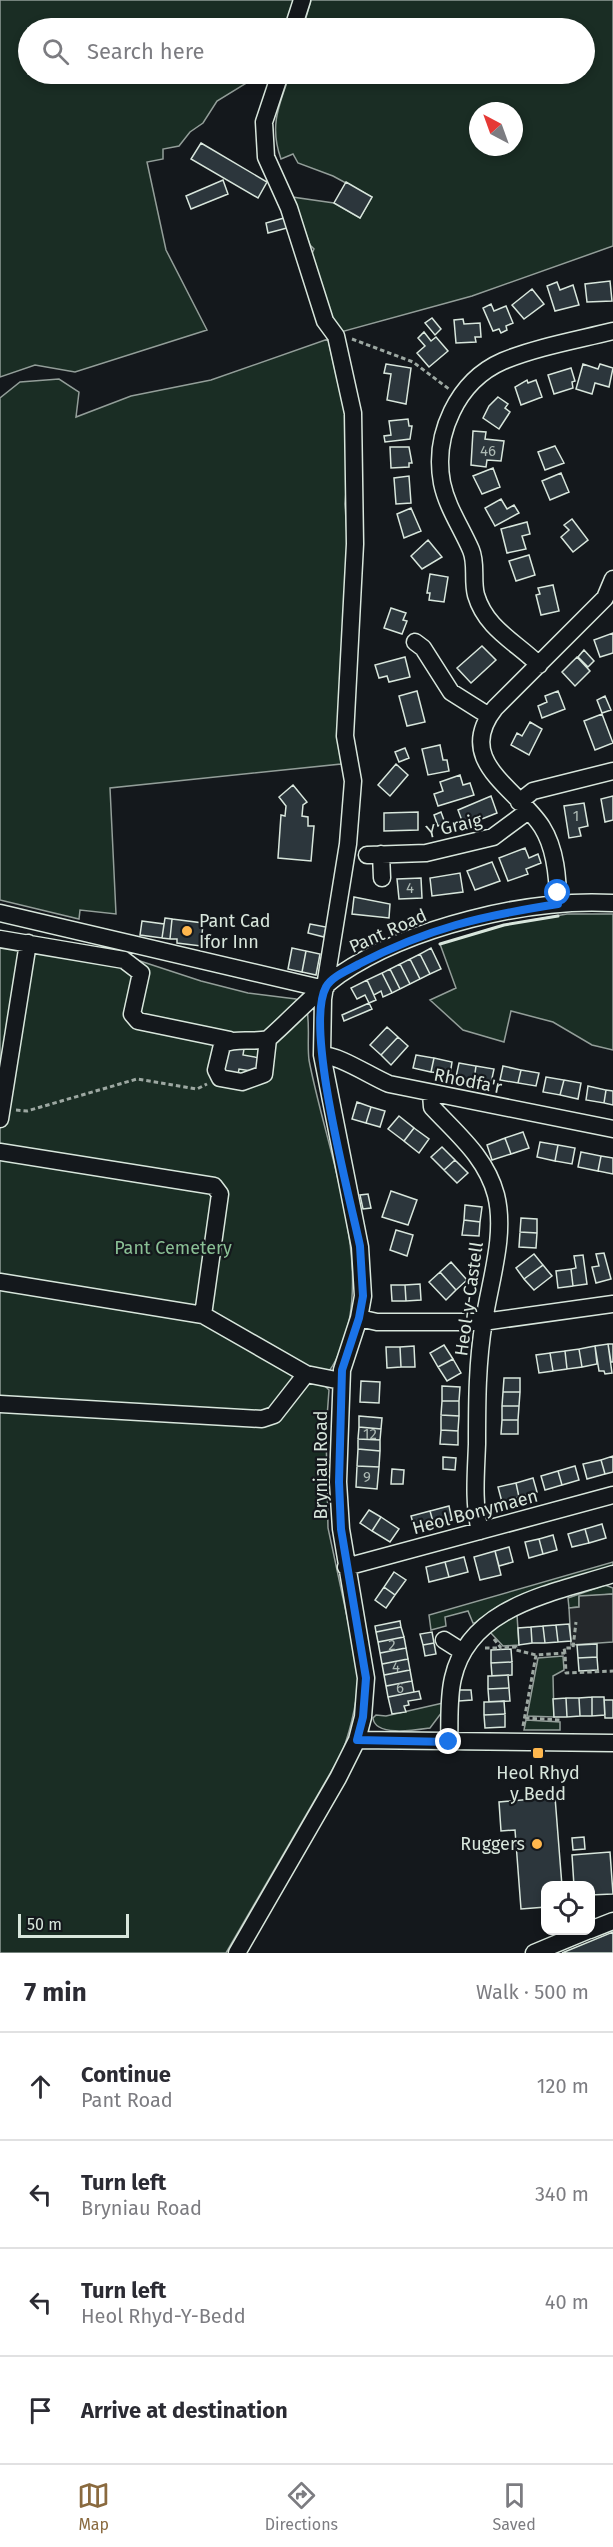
<!DOCTYPE html>
<meta charset="utf-8">
<style>
:root{--surface:#fff;--page:#f2f2f3;--text:#2b2b33;--muted:#7c7c81;--line:#e1e1e2;--accent:#8a6a3f}
body{margin:0;font-family:"Fira Sans",sans-serif;background:var(--page);color:var(--text)}
.controls{position:absolute;right:18px;bottom:18px;display:grid;overflow:hidden;border-radius:12px;box-shadow:0 3px 9px #0003}
.controls button{width:54px;height:54px;display:grid;place-items:center;padding:0;border:0;border-bottom:2px solid var(--line);background:var(--surface);color:var(--text);font:30px sans-serif}
.compass{position:absolute;left:469px;top:102px;width:54px;height:54px;border-radius:50%;background:var(--surface);box-shadow:0 3px 9px #0003;rotate:319deg}
.scale{position:absolute;left:18px;bottom:15px;width:111px;box-sizing:border-box;padding-left:6px;border:3px solid #d8e6dc;border-top:0;font-size:16px;line-height:21px;white-space:nowrap;color:#d8e6dc;-webkit-text-stroke:4px #14181c;paint-order:stroke}
.stop{position:absolute;width:18px;height:18px;margin:-14px;border:4px solid #1a73e8;border-radius:50%;background:#fff}
.stop.end{background:#1a73e8;border-color:#fff;box-shadow:0 2px 6px #0008}
.list{margin:0;padding:0;list-style:none}
h2{display:flex;justify-content:space-between;align-items:center;height:78px;margin:0;padding:0 24px;font-size:26px}
h2 small{font-size:20px;font-weight:400;color:var(--muted)}
.list li{display:grid;grid-template-columns:39px 1fr auto;gap:18px;align-items:center;box-sizing:border-box;height:108px;padding:0 24px;border-top:2px solid var(--line)}
.list b{display:block;font-size:22px;white-space:nowrap}
.list p{margin:0;font-size:20px;white-space:nowrap;color:var(--muted)}
.list em{font-size:20px;font-style:normal;color:var(--muted)}
.icon{flex:none;width:33px;height:33px;fill:none;stroke:currentColor;stroke-width:2;stroke-linecap:round;stroke-linejoin:round}
.map{position:relative;flex:none;width:613px;height:1953px;overflow:hidden}
.search{position:absolute;background:var(--surface);box-shadow:0 3px 9px #0003;left:18px;right:18px;top:18px;height:66px;display:flex;align-items:center;gap:15px;box-sizing:border-box;padding:0 21px;border-radius:33px;color:var(--muted);font-size:22px}
.sheet{height:510px;background:var(--surface)}
nav{display:flex;justify-content:space-around;align-items:center;box-sizing:border-box;height:84px;border-top:2px solid var(--line);background:var(--surface);font-size:16px;color:var(--muted)}
nav a{display:grid;justify-items:center;gap:3px}
nav .on{color:var(--accent)}
.map>svg:first-child{display:block}
.green{fill:#1a2d24;stroke:#939e99;stroke-width:1.5;fill-rule:evenodd}
.parking{fill:#24282b;stroke:#939e99;stroke-width:1.5}
.building{fill:#2c363c;stroke:#d8e6dc;stroke-width:1.5}
.lines{fill:none;stroke-linecap:round;stroke-linejoin:round}
.minor-casing{stroke:#d8e6dc;stroke-width:19}
.path{stroke:#9da8a2;stroke-width:3;stroke-dasharray:4.5 3;stroke-linecap:butt}
.minor{stroke:#14181c;stroke-width:16}
.wall{stroke:#d8e6dc;stroke-width:3}
.route{stroke:#1a73e8;stroke-width:8}
.poi-dot{fill:#ffb74d;stroke:#14181c;stroke-width:2}
.labels{text-anchor:middle;stroke-width:4.5;stroke-linejoin:round;paint-order:stroke}
.number-label{font-size:15px;fill:#adbab4}
.street-label{font-size:18px;fill:#d8e6dc;stroke:#14181c}
.poi-label{font-size:18px;fill:#d8e6dc;stroke:#14181c;text-anchor:start}
.park-label{font-size:18px;fill:#8ac095;stroke:#14181c}
</style>
<div class="map">
<svg width="613" height="1953" viewBox="0 0 613 1953">
<rect width="100%" height="100%" fill="#14181c"/>
<path class="green" d="M0,0H297L288,28H28V74H261L217,101L203,123L190,132L179,146L163,149V159L147,162L166,250L207,330L75,372L35,365L0,377Z
M311,0H613V246L472,296L341,332L333,320L310,258L314,249L310,245L292,197L334,203L360,218L372,197L333,176L298,163L293,154L281,159C269,126 279,105 290,74H584V28H303ZM478,111H514V147H478Z
M328,339L345,414L348,466L345,504L348,552L338,717L341,764L110,788L116,914L80,910L79,919L0,900V398L20,382L59,379L79,392L76,417L131,396L211,380Z
M567,914H613V1050L592,1045L553,1022L511,1011L504,1042L463,1030L430,1000L456,988L440,944L504,925Z
M0,935L134,959L201,981L248,993L296,999L307,1010C310,1027 307,1044 309,1060C325,1146 376,1268 340,1351C336,1360 333,1368 326,1374L325,1386L329,1390L326,1431L328,1528L358,1668C359,1698 352,1725 342,1753L226,1953H0Z
M613,1562V1566L523,1596L497,1607L475,1623H473L468,1611L445,1617L446,1626L431,1630L429,1615Z
M605,1585L613,1588V1594L579,1597V1607L569,1608L568,1598Z
M517,1615L519,1645L503,1646L489,1631Z
M563,1656L564,1670L553,1676L554,1717L527,1716L538,1658Z
M443,1703L442,1712L430,1728C416,1730 375,1737 373,1718L376,1715L386,1716Z
M526,1720L560,1722V1730H524Z"/>
<path class="parking" d="M613,1594V1642L571,1645L569,1608L579,1607V1596Z"/>
<path class="building" d="M201,143L267,182L258,198L191,159Z
M223,180L228,194L191,209L186,196Z
M346,182L372,197L360,218L334,203Z
M284,218L287,228L268,233L266,223Z
M610,281L612,301L587,302L585,284Z
M557,282L560,290L573,285L579,305L555,311L547,286Z
M532,289L544,304L524,319L512,305Z
M491,304L494,311L506,306L513,323L506,326L507,330L501,333L499,329L493,331L483,308Z
M432,318L441,329L435,335L425,323Z
M463,319L464,324L480,323L481,337H475L476,342L456,343L454,320Z
M424,332L431,341L436,337L448,351L429,367L417,353L425,346L418,338Z
M386,364L411,368L406,404L387,400L391,374L384,373Z
M583,364L598,369L600,364L613,368L609,387L595,383L592,394L576,389Z
M571,368L575,381L572,382L573,388L554,394L548,375Z
M527,380L528,383L536,380L542,397L521,405L515,387Z
M498,397L508,404L505,408L510,412L499,429L483,418L489,406Z
M408,419L409,426H412L410,439L385,442L384,436L391,435L389,421Z
M473,431L486,432L485,439L504,441L501,461L487,460L486,467L471,465Z
M555,446L564,463L545,470L538,452Z
M390,447H409L412,463H409V467L391,468Z
M493,468L500,487L482,494L473,476Z
M561,473L569,492L550,500L542,481Z
M409,476L411,503L396,504L394,478Z
M501,499L507,509L514,505L519,513L495,526L485,508Z
M411,508L421,531L404,538L397,514Z
M572,519L588,540L573,552L561,537L569,530L564,525Z
M527,522L530,534L522,536L526,549L507,553L501,529Z
M428,540L442,557L422,569L411,556Z
M529,555L535,575L516,581L509,561Z
M430,574L448,577L444,602L429,600L430,593H427Z
M553,585L559,611L541,615L536,595L540,594L538,588Z
M391,608L406,613L403,620L407,621L402,634L384,628Z
M613,633V653L600,657L594,640Z
M482,646L496,660L471,683L457,668Z
M584,650L594,661L588,667L578,657Z
M405,657L410,677L389,682L387,676L379,678L375,665Z
M577,657L590,671L575,686L562,672Z
M417,691L425,722L407,726L399,696Z
M558,691L565,709L542,718L538,706L547,702L545,696Z
M605,696L611,710L602,713L597,700Z
M602,714L613,743L595,750L584,721Z
M530,722L542,729L529,755L511,745L517,733L522,736Z
M440,745L443,760H447L449,771L428,775L422,749Z
M405,748L409,758L399,762L395,752Z
M396,764L408,775L390,796L378,785Z
M460,775L463,785L470,783L474,795L438,806L434,794L443,791L440,782Z
M293,785L307,802L303,805L302,816L308,817V826H314L311,861L278,858L281,815L285,816L286,806L279,797Z
M491,796L497,813L464,826L458,810Z
M613,796V820L605,822L601,799Z
M584,803L588,826L579,828L581,836L569,838L564,806Z
M418,812V830L384,831V813Z
M441,812L445,823L438,826L434,815Z
M525,848L529,858L538,854L541,863L526,869L528,874L508,881L499,858Z
M492,862L500,881L475,890L467,871Z
M460,873L463,892L432,896L430,878Z
M421,878L422,898L399,899L397,879Z
M354,897L390,904L389,918L352,914Z
M165,918L172,919L170,939L162,938Z
M172,919L203,923L201,946L177,943V939H170Z
M142,921L164,924L162,938L140,935Z
M310,924L326,927L324,937L308,933Z
M292,948L306,951L302,972L288,969Z
M431,948L441,969L430,974L420,954Z
M306,951L320,954L316,975L302,972Z
M420,954L430,974L420,979L410,959Z
M410,959L420,979L410,984L400,964Z
M400,964L410,984L400,989L390,969Z
M390,969L400,989L392,993L382,973Z
M382,973L392,993L383,997L381,991L374,995L367,980Z
M367,980L376,1000L369,1003L365,995L357,999L351,988Z
M369,1003L372,1009L344,1021L342,1015Z
M387,1027L398,1037L381,1055L370,1045Z
M398,1037L408,1046L391,1065L381,1055Z
M226,1047L244,1049L243,1055L260,1058L258,1072L239,1069L238,1075L222,1073Z
M416,1055L434,1058L431,1072L413,1068Z
M434,1058L452,1062L450,1075L431,1072Z
M459,1063L476,1066L474,1080L456,1077Z
M476,1066L494,1069L491,1083L474,1080Z
M503,1066L521,1070L518,1083L500,1080Z
M521,1070L539,1073L536,1086L518,1083Z
M546,1077L564,1080L560,1095L543,1092Z
M564,1080L581,1083L578,1099L560,1095Z
M588,1086L606,1090L604,1103L586,1100Z
M606,1090L613,1091V1105L604,1103Z
M357,1102L371,1107L366,1123L352,1119Z
M371,1107L385,1111L380,1127L366,1123Z
M399,1116L414,1128L404,1141L388,1129Z
M414,1128L429,1139L419,1153L404,1141Z
M523,1132L529,1148L511,1154L505,1138Z
M505,1138L511,1154L492,1160L487,1145Z
M540,1142L558,1145L555,1161L537,1157Z
M558,1145L575,1148L572,1164L555,1161Z
M442,1147L455,1160L444,1170L431,1157Z
M581,1152L601,1156L598,1171L578,1167Z
M601,1156L613,1158V1174L598,1171Z
M455,1160L468,1173L457,1183L444,1170Z
M391,1191L417,1200L408,1225L382,1217Z
M368,1194L371,1208L363,1209L360,1195Z
M465,1205L482,1207L480,1222L464,1220Z
M521,1218L537,1219V1233L520,1232Z
M464,1220L480,1222L479,1236L462,1235Z
M396,1230L413,1235L407,1256L390,1250Z
M520,1232L537,1233L536,1248L519,1247Z
M604,1253L611,1279L596,1283L592,1267L599,1266L596,1254Z
M534,1254L543,1265L524,1279L516,1268Z
M583,1255L587,1284L573,1286L571,1269L576,1268L574,1256Z
M451,1262L467,1280L456,1290L440,1272Z
M543,1265L552,1276L534,1290L524,1279Z
M571,1269L573,1286L558,1288L556,1271Z
M440,1272L456,1290L446,1300L429,1282Z
M420,1284L421,1300L406,1301L405,1285Z
M391,1285H405L406,1301H392Z
M608,1344H613V1362H611Z
M608,1344L612,1373L605,1374L604,1371H599L595,1346Z
M444,1345L453,1359L438,1367L430,1353Z
M414,1346L415,1367H401L400,1347Z
M595,1346L597,1364L582,1367L579,1349Z
M386,1347H400L401,1367L387,1368Z
M579,1349L582,1367L567,1369L565,1351Z
M565,1351L567,1369L553,1371L550,1353Z
M550,1353L553,1371L539,1373L536,1355Z
M453,1359L461,1373L447,1381L438,1367Z
M504,1378H520V1392H503Z
M361,1381L380,1382L379,1403L360,1402Z
M442,1386L460,1387L459,1401H442Z
M503,1392H520L519,1406H502Z
M442,1401H459V1416L441,1415Z
M502,1406H519L518,1420H502Z
M441,1415L459,1416L458,1431L441,1430Z
M359,1416L382,1418L381,1429L359,1427Z
M502,1420H518V1434H501Z
M359,1427L381,1429L380,1440L358,1439Z
M441,1430L458,1431V1445L440,1444Z
M358,1439L380,1440V1451L358,1449Z
M358,1449L380,1451L379,1467L357,1466Z
M613,1456V1472L605,1474L601,1460Z
M443,1457L456,1458L455,1470L443,1469Z
M601,1460L605,1474L587,1479L583,1464Z
M357,1466L379,1467L377,1489L356,1487Z
M575,1466L579,1480L562,1485L558,1471Z
M392,1469L404,1470L403,1484H391Z
M558,1471L562,1485L545,1490L541,1476Z
M533,1478L537,1492L519,1497L516,1483Z
M516,1483L519,1497L502,1502L498,1487Z
M449,1506L452,1520L434,1525L430,1511Z
M369,1510L381,1517L372,1531L360,1523Z
M430,1511L434,1525L415,1530L411,1516Z
M381,1517L399,1529L390,1542L372,1531Z
M602,1524L606,1538L589,1543L585,1529Z
M585,1529L589,1543L572,1547L568,1534Z
M553,1535L557,1550L543,1554L539,1539Z
M539,1539L543,1554L529,1558L525,1542Z
M509,1547L513,1562L499,1566L495,1551Z
M495,1551L501,1575L480,1580L474,1557Z
M464,1557L468,1572L449,1577L445,1562Z
M445,1562L449,1577L429,1582L426,1567Z
M394,1572L406,1580L395,1595L384,1587Z
M384,1587L395,1595L386,1608L375,1600Z
M400,1621L401,1627L376,1632L375,1626Z
M569,1624L571,1641L558,1642L556,1625Z
M556,1625L558,1642L545,1643L543,1626Z
M543,1626L545,1643H532L531,1627Z
M401,1627L404,1637L378,1642L376,1632Z
M531,1627L532,1643L519,1645L518,1628Z
M432,1632L434,1643L423,1645L420,1634Z
M404,1637L406,1648L380,1653L378,1642Z
M434,1643L436,1654L425,1656L423,1645Z
M597,1644V1657L578,1658L577,1645Z
M406,1648L408,1659L382,1664L380,1653Z
M511,1649L512,1662L491,1663V1650Z
M597,1657L598,1670L579,1671L578,1658Z
M408,1659L410,1670L384,1675L382,1664Z
M512,1662V1675L492,1676L491,1663Z
M410,1670L412,1681L386,1686L384,1675Z
M508,1675L509,1688L488,1689V1676Z
M412,1681L414,1692L388,1697L386,1686Z
M509,1688L510,1701L489,1702L488,1689Z
M459,1690H471L472,1700L459,1701Z
M419,1691L421,1699L408,1701L409,1705L404,1706L406,1712L392,1714L388,1697Z
M592,1697H604L605,1715L592,1716Z
M592,1697V1716H580L579,1698Z
M566,1698H579L580,1716L567,1717Z
M566,1698L567,1717H554L553,1699Z
M604,1700H613V1718H605Z
M504,1701L505,1714L484,1715V1702Z
M505,1714V1727L485,1728L484,1715Z
M555,1797L562,1886H546V1907L521,1909L515,1830L501,1831L499,1802Z
M584,1837L585,1849L573,1850L572,1838Z
M610,1852L613,1894L590,1895V1886H574L572,1855Z
M613,1932V1953H562Z"/>
<g class="lines">
<defs>
<path id="minor" d="M293,28L302,0
M415,642L423,648L451,692L489,716
M539,665C516,642 486,629 476,595C472,580 477,564 471,550C461,527 447,507 442,483C433,435 457,381 503,361C537,347 577,340 613,331
M519,802L533,791L613,771
M381,854L382,878
M367,855L426,853L493,837L528,811
M558,904C558,879 556,849 542,827C517,788 453,761 495,708L605,598L613,579
M0,913L316,987H326
M0,939L124,960L141,973L132,1014L138,1021L230,1040
M268,1039C253,1043 234,1037 222,1045L216,1070L220,1078L242,1082L264,1074L268,1039C291,1019 314,993 339,975C409,927 529,898 613,903
M322,1055C339,1055 370,1076 389,1084L613,1129
M431,1094L432,1107C457,1134 486,1157 496,1195C506,1235 490,1281 484,1321C477,1362 477,1403 477,1444C476,1473 473,1503 480,1531
M0,1119L28,943
M0,1152L214,1186L220,1194L203,1315
M0,1282L203,1315L306,1374L341,1381
M359,1318L377,1322H483L613,1304
M0,1404L262,1419L274,1415L306,1374
M346,1567L613,1495
M444,1640L463,1652
M357,1740L613,1743
M449,1742C450,1721 448,1699 453,1678C469,1606 553,1593 613,1574
M590,1930L613,1921
M237,1953L338,1778L357,1740L363,1717L366,1678L341,1529L338,1482L342,1370L359,1318L363,1296L360,1247L322,1055L323,999L348,844L353,781L345,736L355,544L353,413L336,336L325,321L289,208L266,157L264,122L280,74
M534,1953L589,1930"/>
</defs>
<use href="#minor" class="minor-casing"/>
<path class="path" d="M352,339L413,362L449,389
M16,1110L27,1111L137,1079L197,1089L207,1084
M494,1639L501,1648L516,1647V1650L536,1655
M485,1648H501
M565,1653L564,1648H573L576,1622
M525,1718L561,1720
M523,1726L536,1655L565,1653L566,1673L613,1671"/>
<use href="#minor" class="minor"/>
<path class="wall" d="M440,944L504,925L558,916"/>
</g>
<g class="lines">
<path class="route" d="M449,1742L357,1740L363,1717L366,1678L341,1529L339,1482L342,1370L359,1318L363,1296L360,1246C350,1198 304,1027 326,987C332,976 349,970 359,964C429,928 481,916 558,904V893"/>
</g>
<g class="poi-dot">
<circle cx="187" cy="931" r="6"/>
<rect x="532" y="1747" width="12" height="12" rx="3"/>
<circle cx="537" cy="1844" r="6"/>
</g>
<g class="labels">
<g class="number-label">
<text x="488" y="456">46</text>
<text x="576" y="821">1</text>
<text x="410" y="893">4</text>
<text x="370" y="1439">12</text>
<text x="367" y="1482">9</text>
<text x="392" y="1650">2</text>
<text x="396" y="1672">4</text>
<text x="400" y="1693">6</text>
</g>
<g class="street-label">
<text transform="translate(454 826) rotate(-13)" y="6">Y Graig</text>
<text transform="translate(388 931) rotate(-24)" y="6">Pant Road</text>
<text transform="translate(468 1081) rotate(11)" y="6">Rhodfa'r</text>
<text transform="translate(469 1299) rotate(-82)" y="6">Heol-y-Castell</text>
<text transform="translate(321 1465) rotate(-90)" y="6">Bryniau Road</text>
<text transform="translate(475 1512) rotate(-15)" y="6">Heol Bonymaen</text>
</g>
<g class="poi-label">
<text x="199" y="927">Pant Cad<tspan x="199" dy="21">Ifor Inn</tspan></text>
<text x="538" y="1779" text-anchor="middle">Heol Rhyd<tspan x="538" dy="21">y Bedd</tspan></text>
<text x="525" y="1850" text-anchor="end">Ruggers</text>
</g>
<g class="park-label">
<text x="173" y="1254">Pant Cemetery</text>
</g>
</g>
</svg>
<div class="controls">
<button><svg class="icon" aria-label="locate" viewBox="0 0 24 24"><circle cx="12" cy="12" r="6"/><path d="M12 2v4M12 18v4M2 12h4M18 12h4"/></svg></button>
</div>
<svg class="compass" viewBox="-18 -18 36 36"><path d="M0-13l5 13h-10z" fill="#e53935"/><path d="M0 13l5-13h-10z" fill="#7c7c81"/></svg>
<div class="scale">50 m</div>
<div class="stop" style="left:558px;top:893px"></div>
<div class="stop end" style="left:449px;top:1742px"></div>
<div class="search"><svg class="icon" aria-label="search" viewBox="0 0 24 24"><circle cx="10" cy="10" r="6"/><path d="M15 15l6 6"/></svg>Search here</div>
</div>
<section class="sheet">
<h2>7 min<small>Walk · 500 m</small></h2>
<ul class="list">
<li><svg class="icon" aria-label="ahead" viewBox="0 0 24 24"><path d="M12 20V5M6 11l6-6 6 6"/></svg><div><b>Continue</b><p>Pant Road</p></div><em>120 m</em></li>
<li><svg class="icon" aria-label="left" viewBox="0 0 24 24"><path d="M17 20v-9H6M10 6l-5 5 5 5"/></svg><div><b>Turn left</b><p>Bryniau Road</p></div><em>340 m</em></li>
<li><svg class="icon" aria-label="left" viewBox="0 0 24 24"><path d="M17 20v-9H6M10 6l-5 5 5 5"/></svg><div><b>Turn left</b><p>Heol Rhyd-Y-Bedd</p></div><em>40 m</em></li>
<li><svg class="icon" aria-label="arrive" viewBox="0 0 24 24"><path d="M6 21V4h12l-3 4 3 4H6"/></svg><div><b>Arrive at destination</b></div></li>
</ul>
</section>
<nav>
<a class="on"><svg class="icon" aria-label="map" viewBox="0 0 24 24"><path d="M3 6l6-2 6 2 6-2v14l-6 2-6-2-6 2zM9 4v14M15 6v14"/></svg>Map</a>
<a><svg class="icon" aria-label="directions" viewBox="0 0 24 24"><path d="M12 3l9 9-9 9-9-9zM9 14v-3h6M13 9l2 2-2 2"/></svg>Directions</a>
<a><svg class="icon" aria-label="saved" viewBox="0 0 24 24"><path d="M7 4h10v16l-5-4-5 4z"/></svg>Saved</a>
</nav>
